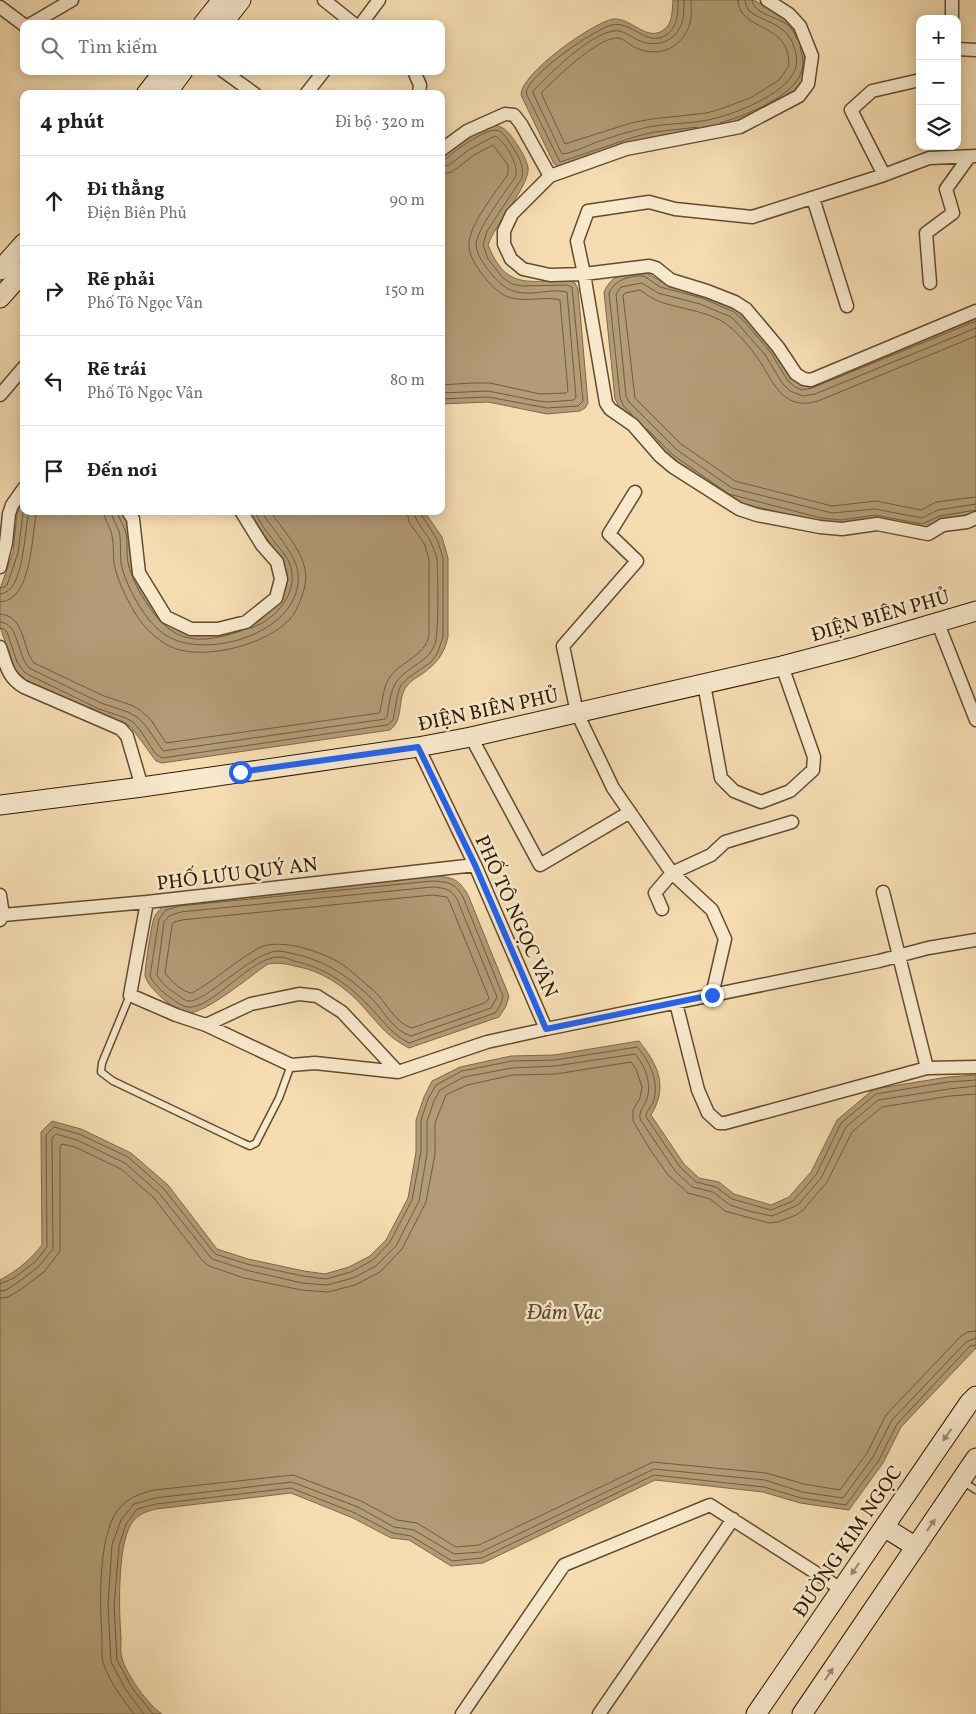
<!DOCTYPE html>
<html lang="vi">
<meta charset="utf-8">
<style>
:root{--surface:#fff;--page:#f2f2f2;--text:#202124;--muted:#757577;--line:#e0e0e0}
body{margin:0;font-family:Vollkorn,serif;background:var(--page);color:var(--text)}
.controls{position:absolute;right:15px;top:15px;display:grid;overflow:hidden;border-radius:10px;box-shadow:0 2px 12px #0003}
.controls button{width:45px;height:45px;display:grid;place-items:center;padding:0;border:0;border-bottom:1px solid var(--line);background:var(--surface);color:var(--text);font:25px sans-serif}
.stop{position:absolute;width:15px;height:15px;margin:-11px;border:4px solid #2563eb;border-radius:50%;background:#fff}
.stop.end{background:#2563eb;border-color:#fff;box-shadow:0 1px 5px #0008}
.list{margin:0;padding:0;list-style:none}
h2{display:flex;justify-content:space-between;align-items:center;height:65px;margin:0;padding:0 20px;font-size:21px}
h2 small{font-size:16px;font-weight:400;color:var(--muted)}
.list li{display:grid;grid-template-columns:32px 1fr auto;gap:15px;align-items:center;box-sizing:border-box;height:90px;padding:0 20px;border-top:1px solid var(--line)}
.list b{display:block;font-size:19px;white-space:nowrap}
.list p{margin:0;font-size:16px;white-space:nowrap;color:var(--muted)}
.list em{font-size:16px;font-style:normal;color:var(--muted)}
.icon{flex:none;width:28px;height:28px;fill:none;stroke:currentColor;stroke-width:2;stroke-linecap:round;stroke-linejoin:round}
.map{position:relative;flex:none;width:976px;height:1714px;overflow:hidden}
.search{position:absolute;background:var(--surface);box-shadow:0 2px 12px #0003;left:20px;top:20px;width:425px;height:55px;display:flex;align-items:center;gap:12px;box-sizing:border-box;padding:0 18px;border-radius:10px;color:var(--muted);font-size:19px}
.panel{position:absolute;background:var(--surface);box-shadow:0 2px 12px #0003;left:20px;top:90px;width:425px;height:425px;border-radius:10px}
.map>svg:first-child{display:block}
.water{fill:#b29b76;stroke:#7e6848}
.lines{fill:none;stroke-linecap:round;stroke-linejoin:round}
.shore{stroke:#705c3d;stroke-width:1}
.lane-casing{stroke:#604c2f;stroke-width:9}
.street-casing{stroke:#604c2f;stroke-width:15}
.secondary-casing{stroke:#2f1c04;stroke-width:21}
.lane{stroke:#f8e8cc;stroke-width:6}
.street{stroke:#f8e8cc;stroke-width:12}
.secondary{stroke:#f8e8cc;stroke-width:19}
.oneway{fill:#9e8c72}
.route{stroke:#2563eb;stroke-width:6}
.labels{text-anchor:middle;stroke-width:5;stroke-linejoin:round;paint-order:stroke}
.street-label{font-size:20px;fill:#2f1c04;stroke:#f8e8cc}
.water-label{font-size:21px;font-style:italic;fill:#5d482c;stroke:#f8e8cc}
</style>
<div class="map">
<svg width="976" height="1714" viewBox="0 0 976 1714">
<rect width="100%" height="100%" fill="#f5dcb1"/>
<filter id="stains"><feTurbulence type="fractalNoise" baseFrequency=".004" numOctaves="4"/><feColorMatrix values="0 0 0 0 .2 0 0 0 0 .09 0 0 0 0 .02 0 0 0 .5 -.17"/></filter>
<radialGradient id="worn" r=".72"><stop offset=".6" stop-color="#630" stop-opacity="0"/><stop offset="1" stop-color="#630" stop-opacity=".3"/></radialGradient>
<path class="water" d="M673,0H754L790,21L805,43L807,71L802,83L791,94L732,125L560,167L554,164L521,95C520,74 592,23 613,19C630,17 646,41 662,31C673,25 672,11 673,0Z
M496,125C507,128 512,137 518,146C522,152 526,159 528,167C531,184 495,224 488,245C506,290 528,281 569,280L575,283L578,289L588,403L585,408L580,411L547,414L488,402L441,404V157L464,139Z
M644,271L662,282L704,293L736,308L775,350L791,377L798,383L803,385L976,316V514L926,529L842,525L820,523L727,499L669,458L624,414L619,407L615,399L604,292C613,272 625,275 644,271Z
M24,495V511H121L128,523L133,561L171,626L255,621L275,607L281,599L287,583V573L284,563L248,511H424L442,537L448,558V637C444,655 436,664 422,674C416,678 410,681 406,687C397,700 404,720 390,730L162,763L156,761L131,727L124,723L97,714L27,681L16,671L13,664L0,627V589L13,552L17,514Z
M433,876C452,877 458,878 468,895L509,996L506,1006L499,1017L409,1048C388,1037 381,1027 366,1010C349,990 325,972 299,967C287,964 279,962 268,964C251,975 205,1015 186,1013C175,1011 146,987 145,975C145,968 151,926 154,918C155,914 160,910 163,906Z
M639,1041C659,1066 668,1087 651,1115L684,1164L699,1178L719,1182L734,1194L771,1205L789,1197L811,1172L837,1120L874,1089L948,1077L976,1075V1348L901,1427L883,1463L849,1510L800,1503L763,1492L655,1480L483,1563L451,1566L409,1540L391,1538L353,1518L291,1493L156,1509C145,1512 138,1514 131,1524C117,1548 119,1611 121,1639C121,1645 120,1652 122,1658C126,1674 148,1705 162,1714H0V1280C17,1271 30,1260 42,1245L41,1132L52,1121L81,1129L131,1153L168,1185L217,1249L248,1259L304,1271L325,1274L349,1267L370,1256L386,1240L408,1198L416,1152V1120L424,1097L432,1081L460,1067L511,1056L554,1055Z"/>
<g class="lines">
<path class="shore" d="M678,0C678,13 678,27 666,35C647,48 631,20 612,25C594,29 527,76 526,93L560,162L634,137L654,132L698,127
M684,0C684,6 684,13 683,19C678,41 657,49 638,40C630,37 623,29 613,31C587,36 552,72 533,91V93L562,154C573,153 586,146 597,142C614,136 631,131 648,127C668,123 689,124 708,120C733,115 785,95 795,70C799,61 795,46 790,38C781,23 762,21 749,11L746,5L745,0
M691,0C691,7 692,16 690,23C683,48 659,58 636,48C629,45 623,37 615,38C594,41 557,77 542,92V95L565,144L631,123L652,119L707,113L726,107L750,98L765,89L779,80L789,66C790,20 739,33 738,0
M752,0C753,14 778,17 788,25C792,29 795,34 797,39
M720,123C744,116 795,97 802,70C804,63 802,54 800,47
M441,160C447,160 449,156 454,152C462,146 490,126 499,131C505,134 508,141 512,146C519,157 524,165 522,178L487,231L483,245L488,259L503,278L512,284L522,286L567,285L572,287L583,401L578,406L547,408L488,397L441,399
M441,167L449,165L470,149L495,136C506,142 518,164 516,176C506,191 476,230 476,245C477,255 484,265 490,272C498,282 505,289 517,292C533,296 552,288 567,292L576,397L574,400L547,402L538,401L488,391L441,393
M441,174L452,172L474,155L493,145L508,165V174C497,191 467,226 469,247C470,257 476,266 482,274C490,284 498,294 511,298C527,302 545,296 560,300L568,391L566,393L540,394L490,383H472L441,385
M976,328L815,394L803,396L790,391L782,383L766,356L739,325L731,317L700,304L658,293L642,283L621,287L616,294L626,396L629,402L677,450L732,488L832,513L875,509L922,518L938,510L976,504
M976,336L818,401C785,411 775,386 761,363C753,351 742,337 731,328C712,310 679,310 656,300C651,298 646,294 640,290L625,293L623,296L635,398L681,444L735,481L832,506L876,501L921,510L936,502L976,497
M633,416L623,405L620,397L609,293C614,280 630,275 644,276L660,287L702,298L734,312L744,321L771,353L788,381L795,387L802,390L812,388L976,321
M647,429L673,455L729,494L821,518L841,520L875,515L922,524L940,516L976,510
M104,511C104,521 111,527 112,536C114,545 113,554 114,563C117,582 134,616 148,630C157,639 168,647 180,650C212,658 267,644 290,619C296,612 299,604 302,596C305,587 307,578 305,569C301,548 282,529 270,511
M111,511C112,520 119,527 120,536C121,545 120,554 121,563C125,585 146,624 167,636C209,661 304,631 298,573C297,556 271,527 261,511
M118,511C118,519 124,525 126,533C128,543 126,553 128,563C132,579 139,592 148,605C173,644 199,645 241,631
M0,588L4,587L7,585L18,553L24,506
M0,594C25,593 24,529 29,511
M0,602C33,601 31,534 37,511
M0,614C26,616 21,647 34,663L104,696L131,705L140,710L151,720L166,743L379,713L380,711C383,699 383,687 390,677C402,660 425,657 429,635V560L425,545L409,522L407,511
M0,622C19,623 17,655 29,668L101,703L128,712L137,717L146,726L163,751L385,719L387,717C389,705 390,691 397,681C408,666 429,662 435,644C439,632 438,574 437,559C436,554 434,549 432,545C428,533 415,524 414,511
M0,628L4,629L7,632L17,662L25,673L99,709L126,718L133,722L140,730L155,753L162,758L387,725L393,720L398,693L401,685L408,678L431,662L437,654L443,637V558L437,539L422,516L421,511
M251,628C277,619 301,591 289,562C285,553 276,545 271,537C264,529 259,520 254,511
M433,881C449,882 455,883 463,897L503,996L501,1004L495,1013L409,1043C391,1034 382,1019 368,1005C347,983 323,967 294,961C289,959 284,957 279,957C251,956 211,1011 187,1007C181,1006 175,1001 171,998C162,992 155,985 150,976L159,919L166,910L180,906Z
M433,887C445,888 451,889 457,899L497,997L491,1008L411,1036C394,1031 385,1013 373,1000C351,978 326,961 295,954C290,953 283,951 277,951C249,954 206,1003 188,1001C183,1000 177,994 172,991C166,987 160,981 157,975L164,922L169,916L181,912Z
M433,895L447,897L450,903L489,998L486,1002L479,1005L412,1028C395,1023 386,1002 374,991C363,982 353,972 342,964C323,952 280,937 259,948C235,961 216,980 192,993C182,992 171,981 165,973L172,925L174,922L182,920Z
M0,1284L14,1278L35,1262L47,1247L46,1135L54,1127L79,1134L128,1157L164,1189L215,1254L247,1264L303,1276L326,1279L351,1272L373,1260L390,1242L412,1200L421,1152V1120L428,1099L436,1085L462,1071L512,1061L555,1060L637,1047C650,1061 660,1084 653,1103C650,1108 646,1111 646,1117L680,1167L696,1182L716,1187L732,1199L771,1210L793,1201L816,1175L841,1123L876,1094L948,1082L976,1080
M0,1291L6,1290L17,1283L38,1267L53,1249L52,1138L56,1134L77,1140L125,1163L159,1193L212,1259L246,1270L302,1283L327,1285L353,1278L376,1266L396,1246L419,1201L427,1153V1121L434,1101L440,1090L464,1077L512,1068L555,1066L635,1054C645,1065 653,1086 646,1101C643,1108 639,1111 640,1119L675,1171L692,1187L713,1192L730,1205L749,1211L772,1216L798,1205L821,1178L846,1127L878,1100L949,1089L976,1086
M0,1298L8,1297L23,1288L45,1271L60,1251V1146L62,1144L75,1147L121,1169L154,1198L202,1260L209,1266L244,1278L301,1290L328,1292L355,1285L380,1272L402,1249L426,1202L435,1154V1123L446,1095L467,1085L513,1075L556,1074L631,1062L636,1069L642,1087L640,1098L633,1110V1121L651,1151L669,1176L688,1193L710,1199L725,1211L769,1223L778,1222L796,1215L803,1210L827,1182L852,1132L882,1107L950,1096L976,1094
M134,1714C123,1699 110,1683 104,1665C101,1657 102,1647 102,1638C100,1604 98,1547 114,1516C123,1500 137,1494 154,1490L293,1475L361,1501L397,1520L417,1523L456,1547L479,1545L653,1462L766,1473L804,1484L840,1490L867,1453L886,1415L961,1336L968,1332L976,1331
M144,1714L126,1690L111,1662L108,1605L112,1545L121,1520L134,1504L155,1498L292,1482L358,1507L394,1527L414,1530L454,1554L481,1552L654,1469L765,1480L802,1492L843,1498L873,1457L892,1420L966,1342L976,1338
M153,1714L132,1688L117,1660L114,1606L119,1546L126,1524L137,1509L156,1504L291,1488L355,1513L393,1533L411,1536L452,1561L482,1558L654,1475L764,1487L801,1498L846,1505L879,1460L897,1424L970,1346L976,1345"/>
<defs>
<path id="lane" d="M130,995L102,1063L101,1072L113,1081L243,1143L250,1146L256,1143L279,1098L291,1065
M962,1481L976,1490"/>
<path id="street" d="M324,0L354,24
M767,0L789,14L800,26L812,56L808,84L799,96L740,127L626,149L550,176L512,214L504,231V244L511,259L523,269L550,275L584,274L649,266L656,268L671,280L707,291L735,302L746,309L778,347L796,374L804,379L811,380L976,311
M0,7L24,25
M952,19V0
M31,24L72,0
M361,24L379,0
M957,49L976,50
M223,71L255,94
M414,71L420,85L419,94
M306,94L324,71
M441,150L467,131L505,114L514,115L521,124L550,176
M976,156L929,158L884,175L752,217L675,209L649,202L588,211L577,241L584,274L606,403L610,409L633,425L660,456L673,467L739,509L757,515L820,527L842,529L877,524L928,534L943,525L967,522L976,518
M884,175L851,110L872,91L920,80
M813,198L847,306
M930,283L926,233L953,213L946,189L969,157
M0,395L24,367
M635,492L609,534L637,561L563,646L577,713L613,788L672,873L712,910L725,939L712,995
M128,511L133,519L139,573L166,617L191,629H218L246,622L276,598L281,579L277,562L262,545L241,511
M0,567L6,543L9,514L12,505L24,488
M937,621L976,720
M0,647C6,664 7,677 24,687L121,729L127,736L142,787
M704,684L721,778L734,791L761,802L790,791L813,770L814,757L782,666
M471,737L540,865L630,812
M418,747L475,865L546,1029L879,961L928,948L976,940
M883,892L927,1068
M0,895L3,915L0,920
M147,902L130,995L176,1015L206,1025L251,1004L299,994L317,996L342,1012L398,1072
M662,909L655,893L672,873L711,855L725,842L792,822
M3,915L147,902L475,865
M676,1003L698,1090L708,1113L719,1123H725L927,1068L976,1067
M206,1025L291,1065L315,1063L398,1072L487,1042L546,1029
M462,1714L564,1565L710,1505L841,1589
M599,1714L733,1519"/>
<path id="secondary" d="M203,24L222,0
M222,24L241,0
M146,94L164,71
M166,94L183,71
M0,270L24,243
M0,298L24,271
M0,805L142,787L418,747L471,737L782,666L854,647L976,611
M884,1527L916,1547
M756,1714L969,1403L976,1396
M802,1714L976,1458"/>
</defs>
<use href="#lane" class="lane-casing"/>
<use href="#street" class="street-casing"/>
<use href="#secondary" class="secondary-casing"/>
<use href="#lane" class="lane"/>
<use href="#street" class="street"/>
<use href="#secondary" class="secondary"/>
</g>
<defs><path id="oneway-solid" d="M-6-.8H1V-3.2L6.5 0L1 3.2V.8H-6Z" transform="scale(1.25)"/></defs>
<g class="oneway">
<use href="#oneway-solid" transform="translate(947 1435) rotate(125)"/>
<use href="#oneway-solid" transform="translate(931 1525) rotate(-56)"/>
<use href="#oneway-solid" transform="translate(855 1569) rotate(124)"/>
<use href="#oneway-solid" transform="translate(829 1674) rotate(-56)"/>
</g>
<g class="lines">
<path class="route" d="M240,772L418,747L475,865L546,1029L712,995"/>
</g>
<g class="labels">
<g class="street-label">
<text transform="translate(880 615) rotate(-16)" y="7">ĐIỆN BIÊN PHỦ</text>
<text transform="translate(488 709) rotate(-12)" y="7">ĐIỆN BIÊN PHỦ</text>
<text transform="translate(237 873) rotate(-7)" y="7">PHỐ LƯU QUÝ AN</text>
<text transform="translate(517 916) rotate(66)" y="7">PHỐ TÔ NGỌC VÂN</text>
<text transform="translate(847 1541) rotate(-56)" y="7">ĐƯỜNG KIM NGỌC</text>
</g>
<g class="water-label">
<text x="564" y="1319">Đầm Vạc</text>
</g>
</g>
<rect width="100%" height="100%" filter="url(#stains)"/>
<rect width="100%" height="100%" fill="url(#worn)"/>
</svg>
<div class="controls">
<button>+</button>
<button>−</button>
<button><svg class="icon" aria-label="layers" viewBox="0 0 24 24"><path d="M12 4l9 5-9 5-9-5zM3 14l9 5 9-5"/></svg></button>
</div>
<div class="stop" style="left:240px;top:772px"></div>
<div class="stop end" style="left:712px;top:995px"></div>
<div class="search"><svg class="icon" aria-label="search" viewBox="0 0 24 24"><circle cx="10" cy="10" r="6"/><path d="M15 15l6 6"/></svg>Tìm kiếm</div>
<section class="panel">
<h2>4 phút<small>Đi bộ · 320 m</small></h2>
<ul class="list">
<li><svg class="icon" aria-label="ahead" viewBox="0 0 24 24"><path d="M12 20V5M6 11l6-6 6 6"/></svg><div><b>Đi thẳng</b><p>Điện Biên Phủ</p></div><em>90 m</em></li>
<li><svg class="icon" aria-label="right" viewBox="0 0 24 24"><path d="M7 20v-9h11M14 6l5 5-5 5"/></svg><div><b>Rẽ phải</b><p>Phố Tô Ngọc Vân</p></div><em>150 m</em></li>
<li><svg class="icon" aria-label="left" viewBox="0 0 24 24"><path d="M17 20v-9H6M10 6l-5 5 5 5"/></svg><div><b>Rẽ trái</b><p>Phố Tô Ngọc Vân</p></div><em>80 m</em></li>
<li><svg class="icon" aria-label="arrive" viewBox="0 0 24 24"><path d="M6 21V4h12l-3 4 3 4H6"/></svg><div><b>Đến nơi</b></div></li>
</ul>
</section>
</div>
